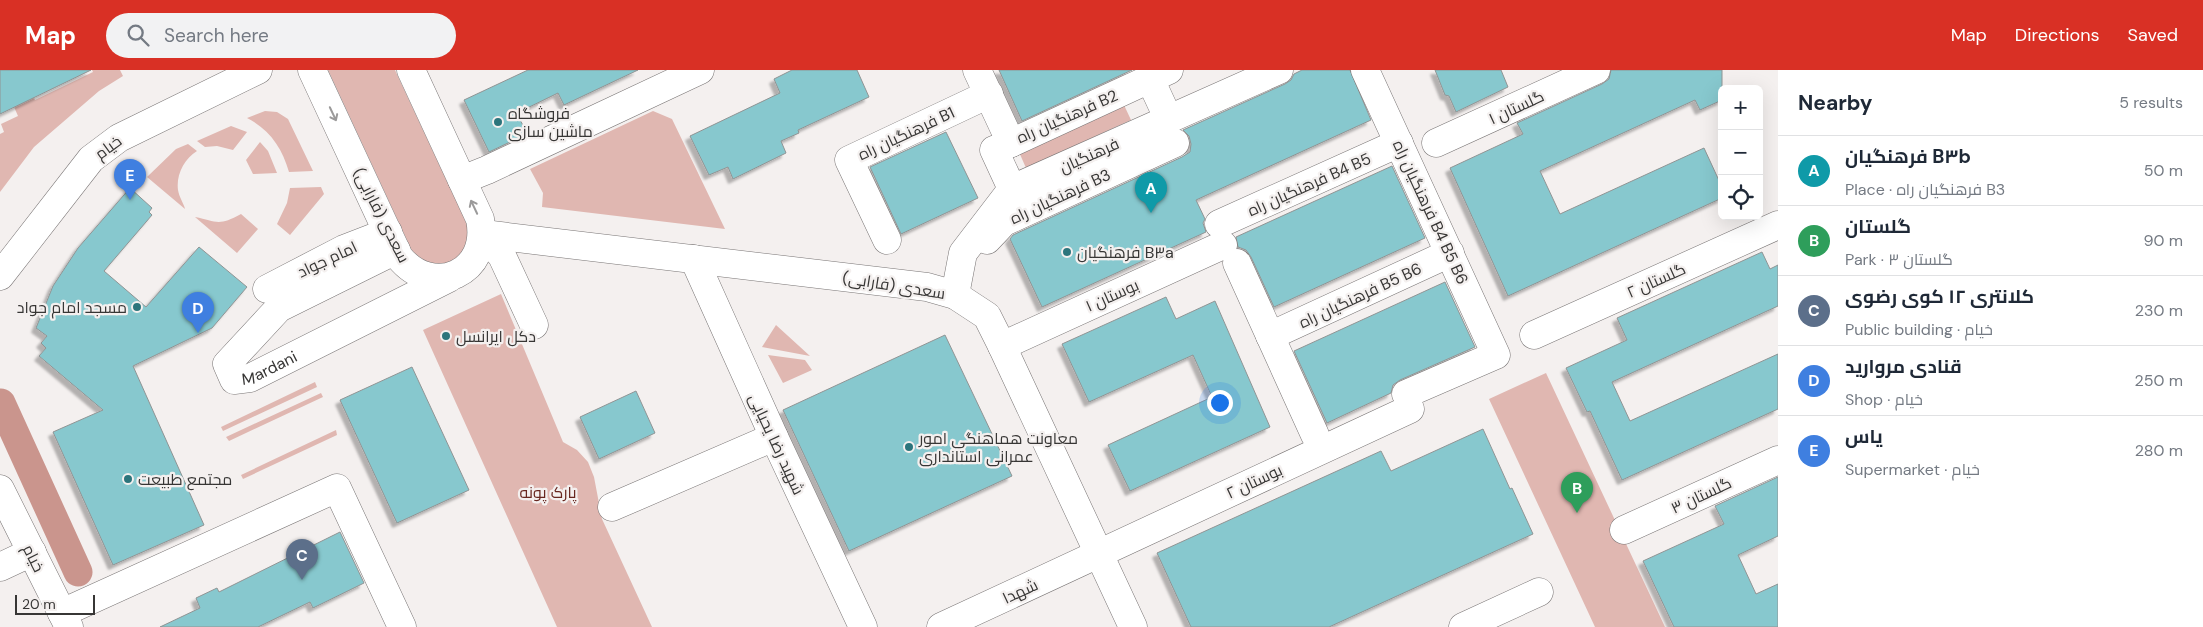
<!DOCTYPE html>
<meta charset="utf-8">
<style>
:root{--surface:#fff;--page:#f2f2f3;--text:#1f2937;--muted:#747a83;--line:#e0e1e3;--accent:#d93025}
body{margin:0;font-family:"DM Sans",Cairo,sans-serif;background:var(--page);color:var(--text)}
.controls{position:absolute;right:15px;top:15px;display:grid;overflow:hidden;border-radius:8px;box-shadow:0 5px 20px #0002}
.controls button{width:45px;height:45px;display:grid;place-items:center;padding:0;border:0;border-bottom:1px solid var(--line);background:var(--surface);color:var(--text);font:25px sans-serif}
.scale{position:absolute;left:15px;bottom:12px;width:80px;box-sizing:border-box;padding-left:5px;border:2px solid #373635;border-top:0;font-size:14px;line-height:18px;white-space:nowrap;color:#373635;-webkit-text-stroke:4px #f4f0ef;paint-order:stroke}
.you{position:absolute;left:1219px;top:332px;width:18px;height:18px;margin:-12px;border:4px solid #fff;border-radius:50%;background:#1a73e8;box-shadow:0 0 0 8px #1a73e833}
.badge{display:grid;place-items:center;width:32px;height:32px;border-radius:50%;background:var(--accent);color:#fff;font-size:16px;font-weight:700}
.pin{position:absolute;translate:-50% -41px;filter:drop-shadow(0 1px 2px #0008)}
.pin::after{content:'';position:absolute;top:26px;width:18px;height:15px;background:inherit;clip-path:polygon(0 0,100% 0,50% 100%)}
.list{margin:0;padding:0;list-style:none}
h2{display:flex;justify-content:space-between;align-items:center;height:65px;margin:0;padding:0 20px;font-size:21px}
h2 small{font-size:16px;font-weight:400;color:var(--muted)}
.list li{display:grid;grid-template-columns:32px 1fr auto;gap:15px;align-items:center;box-sizing:border-box;height:70px;padding:0 20px;border-top:1px solid var(--line)}
.list b{display:block;font-size:19px;white-space:nowrap}
.list p{margin:0;font-size:16px;white-space:nowrap;color:var(--muted)}
.list em{font-size:16px;font-style:normal;color:var(--muted)}
.icon{flex:none;width:28px;height:28px;fill:none;stroke:currentColor;stroke-width:2;stroke-linecap:round;stroke-linejoin:round}
.map{position:relative;flex:none;width:1778px;height:557px;overflow:hidden}
header{display:flex;align-items:center;gap:30px;box-sizing:border-box;height:70px;padding:0 25px;background:var(--accent);color:#fff}
header strong{font-size:24px}
nav{display:flex;gap:28px;margin-inline-start:auto;font-size:18px}
.search{width:350px;height:45px;background:var(--page);display:flex;align-items:center;gap:12px;box-sizing:border-box;padding:0 18px;border-radius:28px;color:var(--muted);font-size:19px}
main{display:flex}
aside{flex:1;background:var(--surface)}
.map>svg:first-child{display:block}
.green{fill:#e0b7b1}
.lines{fill:none;stroke-linecap:round;stroke-linejoin:round}
.canal{stroke:#ca958d;stroke-width:29}
.building{fill:#87c8ce;stroke:#909494;filter:url(#shadow)}
.minor-casing{stroke:#797575;stroke-width:29}
.minor{stroke:#fff;stroke-width:28}
.oneway{stroke:#9b9a9a}
.poi-dot{fill:#2c757c;stroke:#f4f0ef;stroke-width:2}
.labels{text-anchor:middle;stroke-width:4.5;stroke-linejoin:round;paint-order:stroke}
.street-label{font-size:16px;fill:#373635;stroke:#f4f0ef}
.poi-label{font-size:16px;fill:#373635;stroke:#f4f0ef;text-anchor:start}
.park-label{font-size:16px;fill:#682720;stroke:#f4f0ef}
</style>
<header>
<strong>Map</strong>
<div class="search"><svg class="icon" aria-label="search" viewBox="0 0 24 24"><circle cx="10" cy="10" r="6"/><path d="M15 15l6 6"/></svg>Search here</div>
<nav><a>Map</a><a>Directions</a><a>Saved</a></nav>
</header>
<main>
<div class="map">
<svg width="1778" height="557" viewBox="0 0 1778 557">
<defs>
<filter id="shadow"><feDropShadow dx="-4.5" dy="4.5" stdDeviation="1" flood-color="#0004"/></filter>
</defs>
<rect width="100%" height="100%" fill="#f4f0ef"/>
<path class="green" d="M92,0H120L123,6L99,21L34,77L0,122V64L4,62L1,54L18,46L11,30L31,22L35,30L93,2Z
M328,0H395L467,154C474,191 435,209 411,179Z
M1124,35L1131,50L1026,98L1019,82Z
M265,41L277,42L288,49L313,101L289,102C282,78 270,60 247,48Z
M653,41L672,49L725,159L542,137L543,123L530,99Z
M231,56L247,62L233,80L217,76L205,77L197,71Z
M260,72L268,81L277,103L253,104L246,90Z
M188,74L197,81C184,89 176,105 178,120C179,127 184,134 185,139L147,107L176,79Z
M321,117L324,124L290,165L277,154L287,133L290,118Z
M241,144L258,159L237,183L195,147C216,151 218,157 241,144Z
M501,224L563,372L577,380L588,392L594,407L602,449L652,557H557L423,260Z
M776,255L810,286L762,277Z
M768,285L805,290L812,300L783,313Z
M1546,303L1665,557H1595L1489,329Z
M315,312L317,317L223,361L221,357Z
M321,323L323,327L229,371L226,367Z
M336,360L337,365L243,409L241,405Z"/>
<g class="lines">
<path class="canal" d="M1,333L78,502"/>
</g>
<path class="building" d="M0,0H91L0,44Z
M528,0H638L564,35L558,23L517,43L527,64L489,82L464,30Z
M792,0H857L869,27L798,60L799,63L781,71L786,83L733,109L728,97L709,105L690,66L780,23L774,9Z
M999,0H1132L1022,51Z
M1302,0H1350L1371,50L1196,130L1205,149L1203,153L1206,162L1042,237L1010,169L1013,165L1182,87L1190,82L1191,74L1189,66L1183,60L1285,14L1291,10L1294,4Z
M1435,0H1501L1508,17L1456,42L1449,26L1445,25Z
M1611,0H1722V30L1700,40L1695,30L1540,101L1560,144L1704,78L1722,117V128L1508,226L1450,98L1523,64L1517,53L1602,14L1609,9Z
M946,62L978,128L901,164L870,97Z
M1392,96L1425,168L1274,237L1251,187L1246,180L1238,177L1236,167Z
M130,118L152,138L149,142L152,145L104,201L146,237L199,177L247,217L212,258L133,296L204,455L113,495L53,362L103,340L39,286L46,278L41,273L47,266L36,258L53,216L78,178Z
M1762,182L1770,199L1778,195V236L1612,312L1630,351L1778,284V339L1622,410L1590,341L1587,342L1566,298L1627,270L1617,248Z
M1445,212L1475,277L1400,310L1393,315L1391,323L1327,353L1294,281Z
M1166,227L1176,249L1215,231L1270,357L1130,421L1108,375L1212,327L1193,285L1089,332L1062,274Z
M945,265L1012,406L849,481L783,340Z
M412,297L469,420L397,453L340,330Z
M636,321L655,363L599,389L580,347Z
M1483,359L1510,419L1512,418L1533,464L1329,557H1191L1157,483L1381,381L1391,401Z
M1778,407V466L1738,485L1756,524L1778,514V557H1674L1643,491L1724,454L1715,436Z
M340,462L364,513L313,538L310,532L258,557H160L200,538L196,528L217,518L219,522Z"/>
<g class="lines">
<defs>
<g id="minor">
<path d="M312,0L399,187C433,229 491,203 480,149L411,0"/>
<path d="M977,0L1011,73L1169,0"/>
<path d="M1365,0L1496,285L1406,324"/>
<path d="M1150,9L1169,50"/>
<path d="M1011,73L994,80L1012,119"/>
<path d="M1436,73L1596,0"/>
<path d="M462,110L487,100L700,0"/>
<path d="M1219,154L1399,73"/>
<path d="M483,164L927,217L955,225L987,246L1002,276L1133,557"/>
<path d="M483,164L502,186L534,255"/>
<path d="M887,170L849,90L989,24"/>
<path d="M987,170L1004,152L1175,73"/>
<path id="s1" d="M396,180L279,238L227,294L234,310L250,308L449,208"/>
<path d="M694,189L774,367L863,557"/>
<path d="M1237,193L1315,365"/>
<path d="M0,206L91,89L119,68L258,0"/>
<path d="M267,219L344,179L388,162"/>
<path d="M955,225L963,183L1012,119L1279,0"/>
<path d="M1534,265L1778,155"/>
<path d="M1270,266L1450,183"/>
<path d="M1002,276L1223,175"/>
<path d="M0,419L69,557"/>
<path d="M612,437L774,367"/>
<path d="M1624,460L1778,390"/>
<path d="M0,497L32,482"/>
<path d="M62,543L337,418L402,557"/>
<path d="M941,557L1410,339"/>
<path d="M1463,557L1539,522"/>
</g>
</defs>
<use href="#minor" class="minor-casing"/>
<use href="#minor" class="minor"/>
</g>
<defs><path id="oneway-shaft" d="M-6 0H5M1.5-3L5.5 0L1.5 3" fill="none" stroke-width="1.6" stroke-linecap="round" stroke-linejoin="round" transform="scale(1.25)"/></defs>
<g class="oneway">
<use href="#oneway-shaft" transform="translate(333 44) rotate(65)"/>
<use href="#oneway-shaft" transform="translate(474 137) rotate(-115)"/>
</g>
<g class="poi-dot">
<circle cx="498" cy="52" r="5"/>
<circle cx="1067" cy="182" r="5"/>
<circle cx="137" cy="237" r="5"/>
<circle cx="446" cy="266" r="5"/>
<circle cx="909" cy="377" r="5"/>
<circle cx="128" cy="409" r="5"/>
</g>
<g class="labels">
<g class="street-label">
<text transform="translate(1516 37) rotate(-25)" y="6">گلستان ۱</text>
<text transform="translate(1067 46) rotate(-24)" y="6">فرهنگیان راه B2</text>
<text transform="translate(906 63) rotate(-25)" y="6">فرهنگیان راه B1</text>
<text transform="translate(108 77) rotate(-36)" y="6">خیام</text>
<text transform="translate(1089 85) rotate(-24)" y="6">فرهنگیان</text>
<text transform="translate(1309 114) rotate(-24)" y="6">فرهنگیان راه B4 B5</text>
<text transform="translate(1060 126) rotate(-25)" y="6">فرهنگیان راه B3</text>
<text transform="translate(1431 142) rotate(65)" y="6">فرهنگیان راه B4 B5 B6</text>
<text transform="translate(382 145) rotate(63)" y="6">سعدی (فارابی)</text>
<text transform="translate(327 189) rotate(-25)" y="6">امام جواد</text>
<text transform="translate(1656 210) rotate(-24)" y="6">گلستان ۲</text>
<text transform="translate(894 215) rotate(9)" y="6">سعدی (فارابی)</text>
<text transform="translate(1112 225) rotate(-24)" y="6">بوستان ۱</text>
<text transform="translate(1360 225) rotate(-25)" y="6">فرهنگیان راه B5 B6</text>
<text dy="6" stroke="none"><textPath href="#s1" startOffset="262">Mardani</textPath></text>
<text transform="translate(777 374) rotate(65)" y="6">شهید رضا یحیایی</text>
<text transform="translate(1254 411) rotate(-25)" y="6">بوستان ۲</text>
<text transform="translate(1701 425) rotate(-25)" y="6">گلستان ۳</text>
<text transform="translate(34 488) rotate(63)" y="6">خیام</text>
<text transform="translate(1020 521) rotate(-25)" y="6">شهدا</text>
</g>
<g class="poi-label">
<text x="508" y="49">فروشگاه<tspan x="508" dy="18">ماشین سازی</tspan></text>
<text x="1077" y="188">فرهنگیان B۳a</text>
<text x="127" y="243" text-anchor="end">مسجد امام جواد</text>
<text x="456" y="272">دکل ایرانسل</text>
<text x="919" y="374">معاونت هماهنگی امور<tspan x="919" dy="18">عمرانی استانداری</tspan></text>
<text x="138" y="415">مجتمع طبیعت</text>
</g>
<g class="park-label">
<text x="548" y="428">پارک پونه</text>
</g>
</g>
</svg>
<div class="controls">
<button>+</button>
<button>−</button>
<button><svg class="icon" aria-label="locate" viewBox="0 0 24 24"><circle cx="12" cy="12" r="6"/><path d="M12 2v4M12 18v4M2 12h4M18 12h4"/></svg></button>
</div>
<div class="scale">20 m</div>
<div class="you"></div>
<div class="pin badge" style="left:1151px;top:143px;background:#0f9aa8">A</div>
<div class="pin badge" style="left:1577px;top:443px;background:#2e9e5b">B</div>
<div class="pin badge" style="left:302px;top:510px;background:#5c6f8a">C</div>
<div class="pin badge" style="left:198px;top:263px;background:#3f7fe0">D</div>
<div class="pin badge" style="left:130px;top:130px;background:#3f7fe0">E</div>
</div>
<aside>
<h2>Nearby<small>5 results</small></h2>
<ul class="list">
<li><span class="badge" style="background:#0f9aa8">A</span><div><b>فرهنگیان B۳b</b><p>Place · فرهنگیان راه B3</p></div><em>50 m</em></li>
<li><span class="badge" style="background:#2e9e5b">B</span><div><b>گلستان</b><p>Park · گلستان ۳</p></div><em>90 m</em></li>
<li><span class="badge" style="background:#5c6f8a">C</span><div><b>کلانتری ۱۲ کوی رضوی</b><p>Public building · خیام</p></div><em>230 m</em></li>
<li><span class="badge" style="background:#3f7fe0">D</span><div><b>قنادی مروارید</b><p>Shop · خیام</p></div><em>250 m</em></li>
<li><span class="badge" style="background:#3f7fe0">E</span><div><b>یاس</b><p>Supermarket · خیام</p></div><em>280 m</em></li>
</ul>
</aside>
</main>
